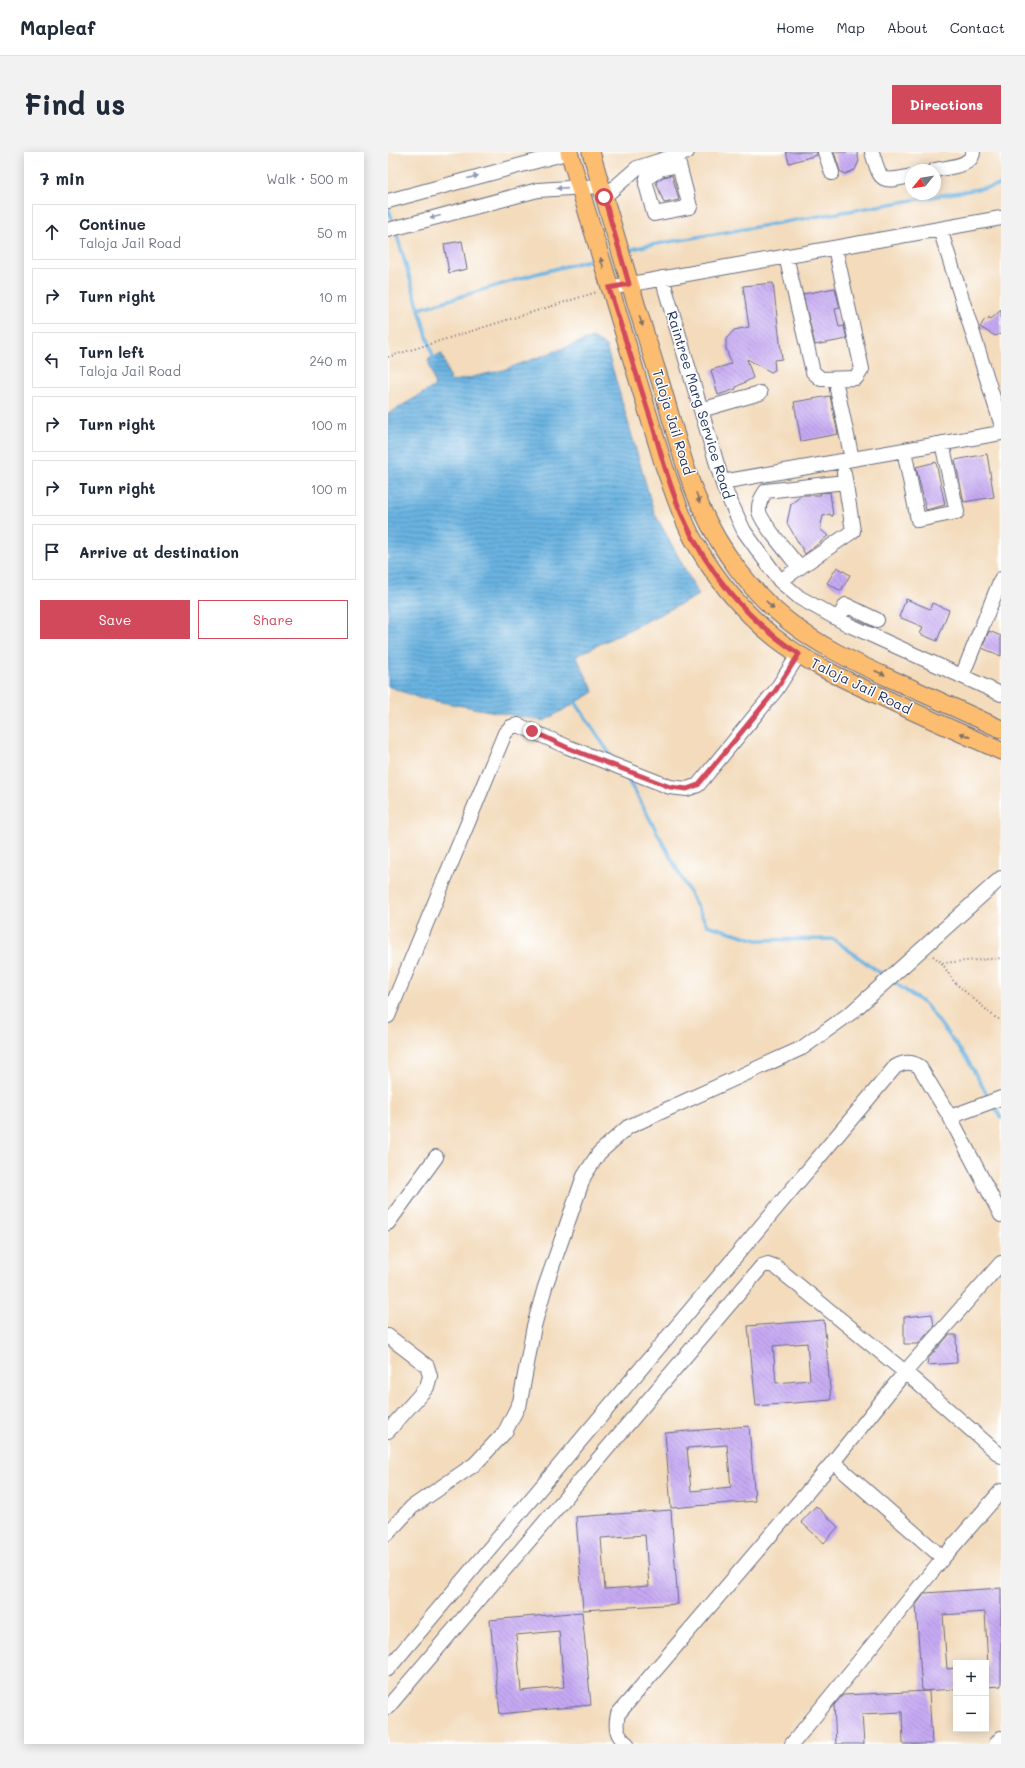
<!DOCTYPE html>
<meta charset="utf-8">
<style>
:root{--surface:#fff;--page:#f2f2f3;--text:#1f2937;--muted:#747a83;--line:#e0e1e3;--accent:#d1495b}
body{margin:0;font-family:Mali,sans-serif;background:var(--page);color:var(--text)}
.controls{position:absolute;right:12px;bottom:12px;display:grid;overflow:hidden;border-radius:0px;box-shadow:0 2px 10px #0003}
.controls button{width:36px;height:36px;display:grid;place-items:center;padding:0;border:0;border-bottom:1px solid var(--line);background:var(--surface);color:var(--text);font:20px sans-serif}
.compass{position:absolute;left:517px;top:12px;width:36px;height:36px;border-radius:50%;background:var(--surface);box-shadow:0 2px 10px #0003;rotate:240deg}
.stop{position:absolute;width:12px;height:12px;margin:-9px;border:3px solid #d1495b;border-radius:50%;background:#fff}
.stop.end{background:#d1495b;border-color:#fff;box-shadow:0 1px 4px #0008}
.list{margin:0;padding:0;list-style:none}
h2{display:flex;justify-content:space-between;align-items:center;height:52px;margin:0;padding:0 16px;font-size:17px}
h2 small{font-size:13px;font-weight:400;color:var(--muted)}
.list li{display:grid;grid-template-columns:26px 1fr auto;gap:12px;align-items:center;box-sizing:border-box;height:56px;margin:0 8px 8px;padding:0 8px;border:1px solid var(--line);border-radius:0px}
.list b{display:block;font-size:15px;white-space:nowrap}
.list p{margin:0;font-size:13px;white-space:nowrap;color:var(--muted)}
.list em{font-size:13px;font-style:normal;color:var(--muted)}
.actions{display:flex;gap:8px;padding:12px 16px}
.actions a{flex:1;padding:9px 0;border:1px solid var(--accent);border-radius:0px;text-align:center;font-size:14px;color:var(--accent)}
.actions .main{background:var(--accent);color:#fff}
.icon{flex:none;width:22px;height:22px;fill:none;stroke:currentColor;stroke-width:2;stroke-linecap:round;stroke-linejoin:round}
.map{position:relative;flex:none;width:613px;height:1592px;overflow:hidden;border-radius:0px}
header{display:flex;align-items:center;gap:24px;box-sizing:border-box;height:56px;padding:0 20px;background:var(--surface);border-bottom:1px solid var(--line)}
header strong{font-size:19px}
nav{display:flex;gap:22px;margin-inline-start:auto;font-size:14px}
.intro{display:flex;align-items:center;justify-content:space-between;box-sizing:border-box;height:96px;padding:0 24px}
h1{margin:0;font-size:28px}
.button{padding:10px 18px;border-radius:0px;background:var(--accent);color:#fff;font-size:14px;font-weight:700}
main{display:flex;gap:24px;padding:0 24px}
aside{flex:1;background:var(--surface);border-radius:0px;box-shadow:0 2px 10px #0003}
.map>svg:first-child{display:block}
.water{fill:url(#water-rules);stroke:#4271a0}
.lines{fill:none;stroke-linecap:round;stroke-linejoin:round}
.stream{stroke:#69b3e1;stroke-width:3.5}
.building{fill:url(#building-back-hatch);fill-rule:evenodd}
.minor-casing{stroke:#676b7f;stroke-width:16}
.major-casing{stroke:#676b7f;stroke-width:19}
.path{stroke:#676b7f;stroke-width:2;stroke-dasharray:1 3;stroke-linecap:butt}
.minor{stroke:#fff;stroke-width:14}
.major{stroke:#fcbd6f;stroke-width:17}
.oneway{fill:#8d97ae}
.oneway2{fill:#806f66}
.route{stroke:#d1495b;stroke-width:5}
.labels{text-anchor:middle;stroke-width:3;stroke-linejoin:round;paint-order:stroke}
.street-label{font-size:14px;fill:#1b2f5e;stroke:#fff}
</style>
<header>
<strong>Mapleaf</strong>
<nav><a>Home</a><a>Map</a><a>About</a><a>Contact</a></nav>
</header>
<div class="intro"><h1>Find us</h1><a class="button">Directions</a></div>
<main>
<aside>
<h2>7 min<small>Walk · 500 m</small></h2>
<ul class="list">
<li><svg class="icon" aria-label="ahead" viewBox="0 0 24 24"><path d="M12 20V5M6 11l6-6 6 6"/></svg><div><b>Continue</b><p>Taloja Jail Road</p></div><em>50 m</em></li>
<li><svg class="icon" aria-label="right" viewBox="0 0 24 24"><path d="M7 20v-9h11M14 6l5 5-5 5"/></svg><div><b>Turn right</b></div><em>10 m</em></li>
<li><svg class="icon" aria-label="left" viewBox="0 0 24 24"><path d="M17 20v-9H6M10 6l-5 5 5 5"/></svg><div><b>Turn left</b><p>Taloja Jail Road</p></div><em>240 m</em></li>
<li><svg class="icon" aria-label="right" viewBox="0 0 24 24"><path d="M7 20v-9h11M14 6l5 5-5 5"/></svg><div><b>Turn right</b></div><em>100 m</em></li>
<li><svg class="icon" aria-label="right" viewBox="0 0 24 24"><path d="M7 20v-9h11M14 6l5 5-5 5"/></svg><div><b>Turn right</b></div><em>100 m</em></li>
<li><svg class="icon" aria-label="arrive" viewBox="0 0 24 24"><path d="M6 21V4h12l-3 4 3 4H6"/></svg><div><b>Arrive at destination</b></div></li>
</ul>
<div class="actions"><a class="main">Save</a><a>Share</a></div>
</aside>
<div class="map">
<svg width="613" height="1592" viewBox="0 0 613 1592">
<defs>
<pattern id="water-rules" width="6" height="5" patternUnits="userSpaceOnUse"><rect width="6" height="5" fill="#69b3e1"/><path d="M0 2.5h6" fill="none" stroke="#5692ba"/></pattern>
<pattern id="building-back-hatch" width="6" height="6" patternUnits="userSpaceOnUse"><rect width="6" height="6" fill="#c6a9f3"/><path d="M-1 5l2 2M0 0l6 6M5-1l2 2" fill="none" stroke="#a08ac8"/></pattern>
</defs>
<rect width="100%" height="100%" fill="#fff"/>
<filter id="ink" filterUnits="userSpaceOnUse"><feTurbulence type="fractalNoise" baseFrequency=".025" numOctaves="2"/><feDisplacementMap in="SourceGraphic" scale="8" xChannelSelector="R" yChannelSelector="G"/><feConvolveMatrix kernelMatrix="1 2 1 2 8 2 1 2 1" color-interpolation-filters="sRGB"/></filter>
<filter id="wash" filterUnits="userSpaceOnUse"><feTurbulence type="fractalNoise" baseFrequency=".012" numOctaves="4" result="noise"/><feDisplacementMap in="SourceGraphic" scale="16" xChannelSelector="R" yChannelSelector="G"/><feGaussianBlur stdDeviation="0.9" result="paint"/><feColorMatrix in="noise" values="0 0 0 0 0 0 0 0 0 0 0 0 0 0 0 0 0 1.4 0 .05"/><feComposite in="paint" operator="in"/></filter>
<g filter="url(#wash)">
<rect width="100%" height="100%" fill="#f3dbbc"/>
<path class="water" d="M204,186L218,194L266,360L311,443L188,504L206,540L156,569L31,546L0,534V262L47,234L40,207L54,202L63,230L115,218Z"/>
<g class="lines">
<path class="stream" d="M0,55L6,74
M8,80L46,208
M241,98L257,94L613,33
M31,157L147,122L202,108
M186,548L225,607
M236,622L249,643L319,773L369,788L445,787L498,825
M503,828L538,853L579,907L601,946
M605,952L613,966"/>
</g>
<g id="blocks">
<path class="building" d="M398,0H429V3L401,11Z
M446,0H469L471,9L467,18L457,22L452,19Z
M284,23L291,48L276,51L268,30L275,25Z
M74,89L79,117L61,121L56,92Z
M385,131L394,207L386,208L387,218L383,220L359,207L365,226L348,235V237L330,243L323,218L343,212L338,196V187L346,178L361,175L355,134Z
M447,136L452,156L447,157L451,175L456,174L459,187L427,193L415,142Z
M613,158V182L607,184L592,175L597,167L600,168L601,165L603,167Z
M442,244L450,282L413,289L406,250Z
M599,302L606,345L576,350L567,308Z
M548,310L557,353L538,358L528,315Z
M442,340L445,364H443L442,362L435,364L432,377L440,384L417,402L399,371L403,352L414,343H433L432,341Z
M449,415L462,423L453,439L439,431Z
M518,447L542,457L544,451L561,458L549,489L532,482L535,475L511,465Z
M601,479L613,484V504L594,496Z
M544,1162L546,1174L530,1192H516V1165Z
M436,1168L443,1248L368,1254L360,1174ZM419,1191L422,1228L388,1231L385,1194Z
M561,1183H568L569,1211L539,1213L540,1207Z
M361,1274L367,1349L283,1356L277,1281ZM339,1293L343,1335L303,1339L299,1296Z
M428,1354L450,1375L436,1391L413,1370Z
M283,1358L290,1452L195,1458L188,1365ZM257,1383L261,1434L217,1437L213,1386Z
M613,1436V1534L598,1535V1515L600,1514L597,1460L555,1463L559,1517L568,1516V1537L534,1539L528,1453L537,1441Z
M194,1460L203,1553L112,1562L102,1468ZM171,1479L176,1535L133,1539L128,1483Z
M541,1539L544,1592H515L514,1560L474,1562L476,1592H448L446,1553L455,1543Z"/>
</g>
</g>
<g filter="url(#ink)">
<use href="#blocks" fill-opacity="0" stroke="#676b7f" stroke-width="1"/>
<g class="lines">
<defs>
<path id="minor" d="M437,0L444,21
M484,0C493,30 492,31 523,24
M291,13L302,55L266,62L258,32L259,26L272,17Z
M547,18C559,15 584,15 585,0
M216,45L249,16L299,0
M0,49L182,0
M552,77L613,271
M0,78L150,38L213,34
M398,104L425,220L433,227L468,226L474,217L447,96
M274,126L336,336L356,379L392,429L412,446L461,473L613,542
M221,136L613,66
M449,237L464,307
M313,258L372,241
M516,298L530,368L569,360L554,291
M334,330L613,281
M411,415C403,405 372,369 371,359C370,351 374,345 378,339L457,330
M392,429L465,379L456,321
M450,467L458,453L489,468
M574,524L613,427
M0,864L117,581L123,575L130,573L180,595L282,635L299,637L310,633L388,538L411,502
M562,965L613,946
M0,1071L48,1005
M0,1184L39,1214L42,1224L39,1235L0,1279
M445,1310L555,1406
M0,1381L24,1355L87,1312L117,1280L132,1250L146,1174L157,1135L196,1024L211,1001L240,975L414,896L464,860L613,726
M0,1517L507,915C516,910 522,909 531,914L562,965L613,1063
M0,1555L374,1114L380,1112L388,1115L517,1220L613,1304
M239,1592C228,1583 227,1575 230,1562L445,1310L517,1220L613,1111
M404,1592L555,1406L613,1339
M608,1592L613,1586"/>
<path id="major" d="M181,0L276,314C285,338 292,362 304,385C324,422 353,458 386,485C418,510 455,527 492,544C532,563 573,581 613,599
M203,0C225,74 246,148 270,222C284,266 294,313 313,355C332,398 363,440 400,469C430,493 464,509 499,525C537,542 575,560 613,577"/>
</defs>
<use href="#minor" class="minor-casing"/>
<use href="#major" class="major-casing"/>
<path class="path" d="M0,205L209,140
M545,804L554,811L613,806
M554,811L566,830L608,866L613,868"/>
<use href="#minor" class="minor"/>
<use href="#major" class="major"/>
</g>
<defs><path id="oneway-solid" d="M-6-.8H1V-3.2L6.5 0L1 3.2V.8H-6Z"/></defs>
<g class="oneway">
<use href="#oneway-solid" transform="translate(85 25) rotate(-15)"/>
<use href="#oneway-solid" transform="translate(174 36) rotate(176)"/>
<use href="#oneway-solid" transform="translate(47 65) rotate(165)"/>
</g>
<g class="oneway2">
<use href="#oneway-solid" transform="translate(214 111) rotate(-106)"/>
<use href="#oneway-solid" transform="translate(253 169) rotate(72)"/>
<use href="#oneway-solid" transform="translate(310 346) rotate(70)"/>
<use href="#oneway-solid" transform="translate(382 453) rotate(45)"/>
<use href="#oneway-solid" transform="translate(492 521) rotate(25)"/>
<use href="#oneway-solid" transform="translate(577 583) rotate(-156)"/>
</g>
</g>
<g class="lines" filter="url(#ink)">
<path class="route" d="M144,579L180,596L282,635L299,637L310,633L388,538L411,502C360,469 318,419 294,363C281,334 273,302 264,271C250,226 235,181 221,136L241,132L216,45"/>
</g>
<g class="labels">
<g class="street-label">
<text transform="translate(312 253) rotate(73)" y="5">Raintree Marg Service Road</text>
<text transform="translate(285 270) rotate(73)" y="5">Taloja Jail Road</text>
<text transform="translate(473 534) rotate(26)" y="5">Taloja Jail Road</text>
</g>
</g>
</svg>
<div class="controls">
<button>+</button>
<button>−</button>
</div>
<svg class="compass" viewBox="-18 -18 36 36"><path d="M0-13l5 13h-10z" fill="#e53935"/><path d="M0 13l5-13h-10z" fill="#747a83"/></svg>
<div class="stop" style="left:216px;top:45px"></div>
<div class="stop end" style="left:144px;top:579px"></div>
</div>
</main>
